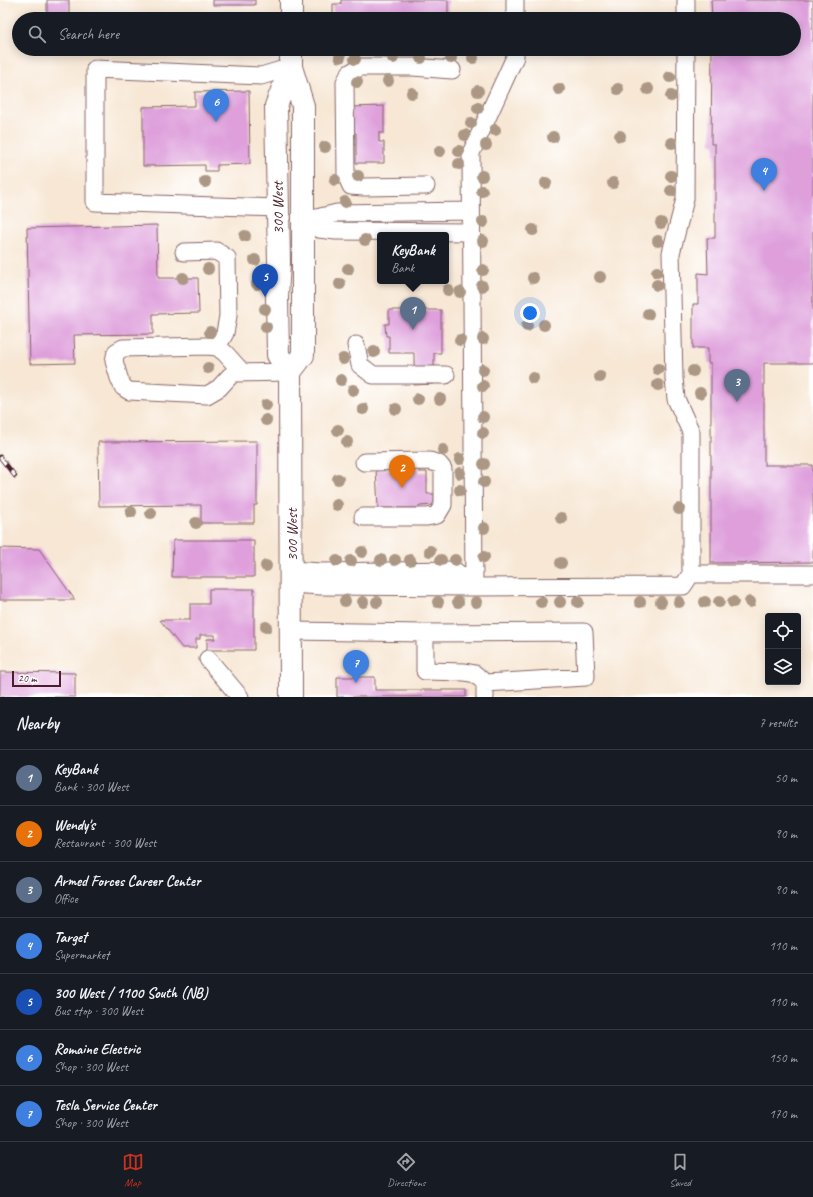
<!DOCTYPE html>
<meta charset="utf-8">
<style>
:root{--surface:#171b24;--page:#242831;--text:#f1f3f6;--muted:#9ea1a6;--line:#363941;--accent:#c8321e}
body{margin:0;font-family:Caveat,sans-serif;background:var(--page);color:var(--text)}
.controls{position:absolute;right:12px;bottom:12px;display:grid;overflow:hidden;border-radius:4px;box-shadow:0 2px 10px #0003}
.controls button{width:36px;height:36px;display:grid;place-items:center;padding:0;border:0;border-bottom:1px solid var(--line);background:var(--surface);color:var(--text);font:20px sans-serif}
.scale{position:absolute;left:12px;bottom:10px;width:49px;box-sizing:border-box;padding-left:4px;border:2px solid #4a1f2b;border-top:0;font-size:11px;line-height:14px;white-space:nowrap;color:#4a1f2b;-webkit-text-stroke:3px #fff;paint-order:stroke}
.you{position:absolute;left:530px;top:313px;width:14px;height:14px;margin:-10px;border:3px solid #fff;border-radius:50%;background:#1a73e8;box-shadow:0 0 0 6px #1a73e833}
.badge{display:grid;place-items:center;width:26px;height:26px;border-radius:50%;background:var(--accent);color:#fff;font-size:13px;font-weight:700}
.pin{position:absolute;translate:-50% -33px;filter:drop-shadow(0 1px 2px #0008)}
.pin::after{content:'';position:absolute;top:21px;width:14px;height:12px;background:inherit;clip-path:polygon(0 0,100% 0,50% 100%)}
.popup{position:absolute;left:377px;top:232px;width:72px;height:52px;box-sizing:border-box;display:grid;place-content:center;border-radius:4px;background:var(--surface);filter:drop-shadow(0 1px 3px #0005);font-size:13px;white-space:nowrap;color:var(--muted)}
.popup b{font-size:15px;color:var(--text)}
.popup::after{content:'';position:absolute;left:50%;top:100%;margin-left:-8px;border:8px solid transparent;border-top-color:var(--surface)}
.list{margin:0;padding:0;list-style:none}
h2{display:flex;justify-content:space-between;align-items:center;height:52px;margin:0;padding:0 16px;font-size:17px}
h2 small{font-size:13px;font-weight:400;color:var(--muted)}
.list li{display:grid;grid-template-columns:26px 1fr auto;gap:12px;align-items:center;box-sizing:border-box;height:56px;padding:0 16px;border-top:1px solid var(--line)}
.list b{display:block;font-size:15px;white-space:nowrap}
.list p{margin:0;font-size:13px;white-space:nowrap;color:var(--muted)}
.list em{font-size:13px;font-style:normal;color:var(--muted)}
.icon{flex:none;width:22px;height:22px;fill:none;stroke:currentColor;stroke-width:2;stroke-linecap:round;stroke-linejoin:round}
.map{position:relative;flex:none;width:813px;height:697px;overflow:hidden}
.search{position:absolute;background:var(--surface);box-shadow:0 2px 10px #0003;left:12px;right:12px;top:12px;height:44px;display:flex;align-items:center;gap:10px;box-sizing:border-box;padding:0 14px;border-radius:22px;color:var(--muted);font-size:15px}
.sheet{height:444px;background:var(--surface)}
nav{display:flex;justify-content:space-around;align-items:center;box-sizing:border-box;height:56px;border-top:1px solid var(--line);background:var(--surface);font-size:11px;color:var(--muted)}
nav a{display:grid;justify-items:center;gap:2px}
nav .on{color:var(--accent)}
.map>svg:first-child{display:block}
.building{fill:#de9fdb}
.lines{fill:none;stroke-linecap:round;stroke-linejoin:round}
.minor-casing{stroke:#876566;stroke-width:19}
.major-casing{stroke:#876566;stroke-width:24}
.minor{stroke:#fff;stroke-width:17}
.major{stroke:#fff;stroke-width:22}
.rail-casing{stroke:#4a1f2b;stroke-width:4.5}
.rail{stroke:#fff;stroke-width:3;stroke-dasharray:9;stroke-linecap:butt}
.tree{fill:#ab9784}
.labels{text-anchor:middle;stroke-width:3;stroke-linejoin:round;paint-order:stroke}
.street-label{font-size:16px;fill:#4a1f2b;stroke:#fff}
</style>
<div class="map">
<svg width="813" height="697" viewBox="0 0 813 697">
<rect width="100%" height="100%" fill="#fff"/>
<filter id="ink" filterUnits="userSpaceOnUse"><feTurbulence type="fractalNoise" baseFrequency=".025" numOctaves="2"/><feDisplacementMap in="SourceGraphic" scale="8" xChannelSelector="R" yChannelSelector="G"/><feConvolveMatrix kernelMatrix="1 2 1 2 8 2 1 2 1" color-interpolation-filters="sRGB"/></filter>
<filter id="wash" filterUnits="userSpaceOnUse"><feTurbulence type="fractalNoise" baseFrequency=".012" numOctaves="4" result="noise"/><feDisplacementMap in="SourceGraphic" scale="16" xChannelSelector="R" yChannelSelector="G"/><feGaussianBlur stdDeviation="0.9" result="paint"/><feColorMatrix in="noise" values="0 0 0 0 0 0 0 0 0 0 0 0 0 0 0 0 0 1.4 0 .05"/><feComposite in="paint" operator="in"/></filter>
<g filter="url(#wash)">
<rect width="100%" height="100%" fill="#f7e7d4"/>
<g id="blocks">
<path class="building" d="M47,0H69V19H47Z
M213,0H255V5H213Z
M341,0H448V19H333V4H341Z
M711,0H813V363H764V465H813V562L711,563V363H708V348H693V304H698V273L708,274L707,238H715V144H711L712,49H794V19H712Z
M249,91L250,164L217,165V171H205V165L143,166V107L195,106V92Z
M384,106V133H379V142H384V163H356V133H351V107Z
M157,225L158,278H198L199,313L153,314V334L74,335L75,363L30,364L27,228Z
M389,310H441V353H434V384L414,385V353H389V336H386L385,324H389Z
M257,441V505H254V523H201V505L99,506L98,442Z
M414,467H419V472H427V494H434V505L419,506V508H378L376,469H389V470H393V468H403V471H415Z
M173,540H254V577H172Z
M0,548L39,549L75,600H0Z
M209,589H254V650H207V639H215V635H200V639H196V648H182L160,620H190V604H209Z
M0,672L75,673V697H0Z
M337,677H375V690H466V697H337Z"/>
</g>
</g>
<g filter="url(#ink)">
<use href="#blocks" fill-opacity="0" stroke="#876566" stroke-width="1"/>
<g class="lines">
<defs>
<path id="minor" d="M515,0V19
M686,19V0
M426,186L363,187L351,186L346,175L345,82L350,73L360,67H413L452,70
M277,208L95,202V69L261,76L291,67
M304,221L319,229L336,231L471,232
M304,221L337,213L471,211
M184,252L216,251L227,258L228,316L225,333L217,347
M356,345L360,365L373,375H446
M242,372L225,353L217,347L207,346L123,348L116,352L114,361L119,378L123,387L129,391L207,395L219,388L230,376L234,373L290,372
M363,517H427L437,515L443,505V469L439,464L430,461L364,462
M291,570L321,572L454,570L474,587
M691,574H813
M291,584L321,586L474,587L683,586L691,574V432L676,399L674,378L671,253L685,199L686,49
M474,587L471,153L515,57V49
M291,631L425,633V671L465,672L475,674L485,683L586,677L584,632L425,633
M208,659L240,697
M485,683V697"/>
<path id="major" d="M291,0V19
M291,67L276,106L279,262L277,297L278,355L290,372L291,697
M290,372L303,355V106L291,67V49"/>
</defs>
<use href="#minor" class="minor-casing"/>
<use href="#major" class="major-casing"/>
<use href="#minor" class="minor"/>
<use href="#major" class="major"/>
<defs>
<path id="rail" d="M0,457L15,476"/>
</defs>
<use href="#rail" class="rail-casing"/>
<use href="#rail" class="rail"/>
</g>
<g class="tree">
<circle cx="340" cy="57" r="6"/>
<circle cx="393" cy="58" r="6"/>
<circle cx="421" cy="58" r="6"/>
<circle cx="451" cy="58" r="6"/>
<circle cx="473" cy="58" r="6"/>
<circle cx="355" cy="59" r="6"/>
<circle cx="670" cy="77" r="6"/>
<circle cx="388" cy="81" r="6"/>
<circle cx="357" cy="82" r="6"/>
<circle cx="559" cy="89" r="6"/>
<circle cx="618" cy="89" r="6"/>
<circle cx="648" cy="89" r="6"/>
<circle cx="478" cy="91" r="6"/>
<circle cx="412" cy="93" r="6"/>
<circle cx="671" cy="96" r="6"/>
<circle cx="478" cy="108" r="6"/>
<circle cx="471" cy="123" r="6"/>
<circle cx="495" cy="130" r="6"/>
<circle cx="465" cy="135" r="6"/>
<circle cx="620" cy="136" r="6"/>
<circle cx="553" cy="137" r="6"/>
<circle cx="672" cy="143" r="6"/>
<circle cx="486" cy="145" r="6"/>
<circle cx="325" cy="147" r="6"/>
<circle cx="440" cy="151" r="6"/>
<circle cx="459" cy="151" r="6"/>
<circle cx="459" cy="164" r="6"/>
<circle cx="358" cy="176" r="6"/>
<circle cx="482" cy="176" r="6"/>
<circle cx="671" cy="176" r="6"/>
<circle cx="335" cy="180" r="6"/>
<circle cx="205" cy="182" r="6"/>
<circle cx="546" cy="183" r="6"/>
<circle cx="613" cy="183" r="6"/>
<circle cx="482" cy="191" r="6"/>
<circle cx="671" cy="191" r="6"/>
<circle cx="345" cy="202" r="6"/>
<circle cx="483" cy="222" r="6"/>
<circle cx="661" cy="223" r="6"/>
<circle cx="533" cy="230" r="6"/>
<circle cx="245" cy="236" r="6"/>
<circle cx="365" cy="240" r="6"/>
<circle cx="483" cy="241" r="6"/>
<circle cx="658" cy="241" r="6"/>
<circle cx="255" cy="260" r="6"/>
<circle cx="208" cy="269" r="6"/>
<circle cx="348" cy="269" r="6"/>
<circle cx="483" cy="270" r="6"/>
<circle cx="657" cy="272" r="6"/>
<circle cx="600" cy="277" r="6"/>
<circle cx="183" cy="278" r="6"/>
<circle cx="533" cy="278" r="6"/>
<circle cx="257" cy="284" r="6"/>
<circle cx="340" cy="284" r="6"/>
<circle cx="657" cy="285" r="6"/>
<circle cx="482" cy="286" r="6"/>
<circle cx="448" cy="290" r="6"/>
<circle cx="460" cy="292" r="6"/>
<circle cx="265" cy="309" r="6"/>
<circle cx="648" cy="314" r="6"/>
<circle cx="544" cy="325" r="6"/>
<circle cx="527" cy="326" r="6"/>
<circle cx="266" cy="327" r="6"/>
<circle cx="210" cy="332" r="6"/>
<circle cx="483" cy="339" r="6"/>
<circle cx="460" cy="340" r="6"/>
<circle cx="374" cy="352" r="6"/>
<circle cx="343" cy="359" r="6"/>
<circle cx="208" cy="368" r="6"/>
<circle cx="658" cy="369" r="6"/>
<circle cx="483" cy="370" r="6"/>
<circle cx="693" cy="371" r="6"/>
<circle cx="600" cy="377" r="6"/>
<circle cx="533" cy="378" r="6"/>
<circle cx="341" cy="380" r="6"/>
<circle cx="658" cy="385" r="6"/>
<circle cx="483" cy="386" r="6"/>
<circle cx="353" cy="390" r="6"/>
<circle cx="700" cy="393" r="6"/>
<circle cx="418" cy="399" r="6"/>
<circle cx="440" cy="399" r="6"/>
<circle cx="266" cy="405" r="6"/>
<circle cx="363" cy="409" r="6"/>
<circle cx="396" cy="409" r="6"/>
<circle cx="483" cy="417" r="6"/>
<circle cx="266" cy="420" r="6"/>
<circle cx="338" cy="430" r="6"/>
<circle cx="483" cy="433" r="6"/>
<circle cx="347" cy="442" r="6"/>
<circle cx="443" cy="450" r="6"/>
<circle cx="460" cy="459" r="6"/>
<circle cx="484" cy="464" r="6"/>
<circle cx="460" cy="473" r="6"/>
<circle cx="338" cy="479" r="6"/>
<circle cx="484" cy="482" r="6"/>
<circle cx="460" cy="490" r="6"/>
<circle cx="337" cy="505" r="6"/>
<circle cx="679" cy="509" r="6"/>
<circle cx="131" cy="512" r="6"/>
<circle cx="151" cy="513" r="6"/>
<circle cx="561" cy="518" r="6"/>
<circle cx="196" cy="523" r="6"/>
<circle cx="484" cy="528" r="6"/>
<circle cx="430" cy="551" r="6"/>
<circle cx="362" cy="552" r="6"/>
<circle cx="484" cy="557" r="6"/>
<circle cx="381" cy="560" r="6"/>
<circle cx="395" cy="560" r="6"/>
<circle cx="410" cy="560" r="6"/>
<circle cx="441" cy="560" r="6"/>
<circle cx="455" cy="560" r="6"/>
<circle cx="337" cy="561" r="6"/>
<circle cx="351" cy="561" r="6"/>
<circle cx="561" cy="563" r="6"/>
<circle cx="266" cy="566" r="6"/>
<circle cx="345" cy="601" r="6"/>
<circle cx="363" cy="602" r="6"/>
<circle cx="377" cy="602" r="6"/>
<circle cx="438" cy="602" r="6"/>
<circle cx="458" cy="602" r="6"/>
<circle cx="476" cy="602" r="6"/>
<circle cx="541" cy="602" r="6"/>
<circle cx="560" cy="602" r="6"/>
<circle cx="578" cy="602" r="6"/>
<circle cx="640" cy="602" r="6"/>
<circle cx="661" cy="602" r="6"/>
<circle cx="679" cy="602" r="6"/>
<circle cx="705" cy="602" r="6"/>
<circle cx="719" cy="602" r="6"/>
<circle cx="733" cy="602" r="6"/>
<circle cx="750" cy="602" r="6"/>
<circle cx="266" cy="627" r="6"/>
</g>
</g>
<g class="labels">
<g class="street-label">
<text transform="translate(277 208) rotate(-91)" y="6">300 West</text>
<text transform="translate(291 535) rotate(-90)" y="6">300 West</text>
</g>
</g>
</svg>
<div class="controls">
<button><svg class="icon" aria-label="locate" viewBox="0 0 24 24"><circle cx="12" cy="12" r="6"/><path d="M12 2v4M12 18v4M2 12h4M18 12h4"/></svg></button>
<button><svg class="icon" aria-label="layers" viewBox="0 0 24 24"><path d="M12 4l9 5-9 5-9-5zM3 14l9 5 9-5"/></svg></button>
</div>
<div class="scale">20 m</div>
<div class="you"></div>
<div class="pin badge" style="left:413px;top:330px;background:#5c6f8a">1</div>
<div class="popup"><b>KeyBank</b>Bank</div>
<div class="pin badge" style="left:402px;top:488px;background:#e8710a">2</div>
<div class="pin badge" style="left:737px;top:402px;background:#5c6f8a">3</div>
<div class="pin badge" style="left:764px;top:191px;background:#3f7fe0">4</div>
<div class="pin badge" style="left:265px;top:297px;background:#1a4fb4">5</div>
<div class="pin badge" style="left:216px;top:122px;background:#3f7fe0">6</div>
<div class="pin badge" style="left:356px;top:683px;background:#3f7fe0">7</div>
<div class="search"><svg class="icon" aria-label="search" viewBox="0 0 24 24"><circle cx="10" cy="10" r="6"/><path d="M15 15l6 6"/></svg>Search here</div>
</div>
<section class="sheet">
<h2>Nearby<small>7 results</small></h2>
<ul class="list">
<li><span class="badge" style="background:#5c6f8a">1</span><div><b>KeyBank</b><p>Bank · 300 West</p></div><em>50 m</em></li>
<li><span class="badge" style="background:#e8710a">2</span><div><b>Wendy's</b><p>Restaurant · 300 West</p></div><em>90 m</em></li>
<li><span class="badge" style="background:#5c6f8a">3</span><div><b>Armed Forces Career Center</b><p>Office</p></div><em>90 m</em></li>
<li><span class="badge" style="background:#3f7fe0">4</span><div><b>Target</b><p>Supermarket</p></div><em>110 m</em></li>
<li><span class="badge" style="background:#1a4fb4">5</span><div><b>300 West / 1100 South (NB)</b><p>Bus stop · 300 West</p></div><em>110 m</em></li>
<li><span class="badge" style="background:#3f7fe0">6</span><div><b>Romaine Electric</b><p>Shop · 300 West</p></div><em>150 m</em></li>
<li><span class="badge" style="background:#3f7fe0">7</span><div><b>Tesla Service Center</b><p>Shop · 300 West</p></div><em>170 m</em></li>
</ul>
</section>
<nav>
<a class="on"><svg class="icon" aria-label="map" viewBox="0 0 24 24"><path d="M3 6l6-2 6 2 6-2v14l-6 2-6-2-6 2zM9 4v14M15 6v14"/></svg>Map</a>
<a><svg class="icon" aria-label="directions" viewBox="0 0 24 24"><path d="M12 3l9 9-9 9-9-9zM9 14v-3h6M13 9l2 2-2 2"/></svg>Directions</a>
<a><svg class="icon" aria-label="saved" viewBox="0 0 24 24"><path d="M7 4h10v16l-5-4-5 4z"/></svg>Saved</a>
</nav>
